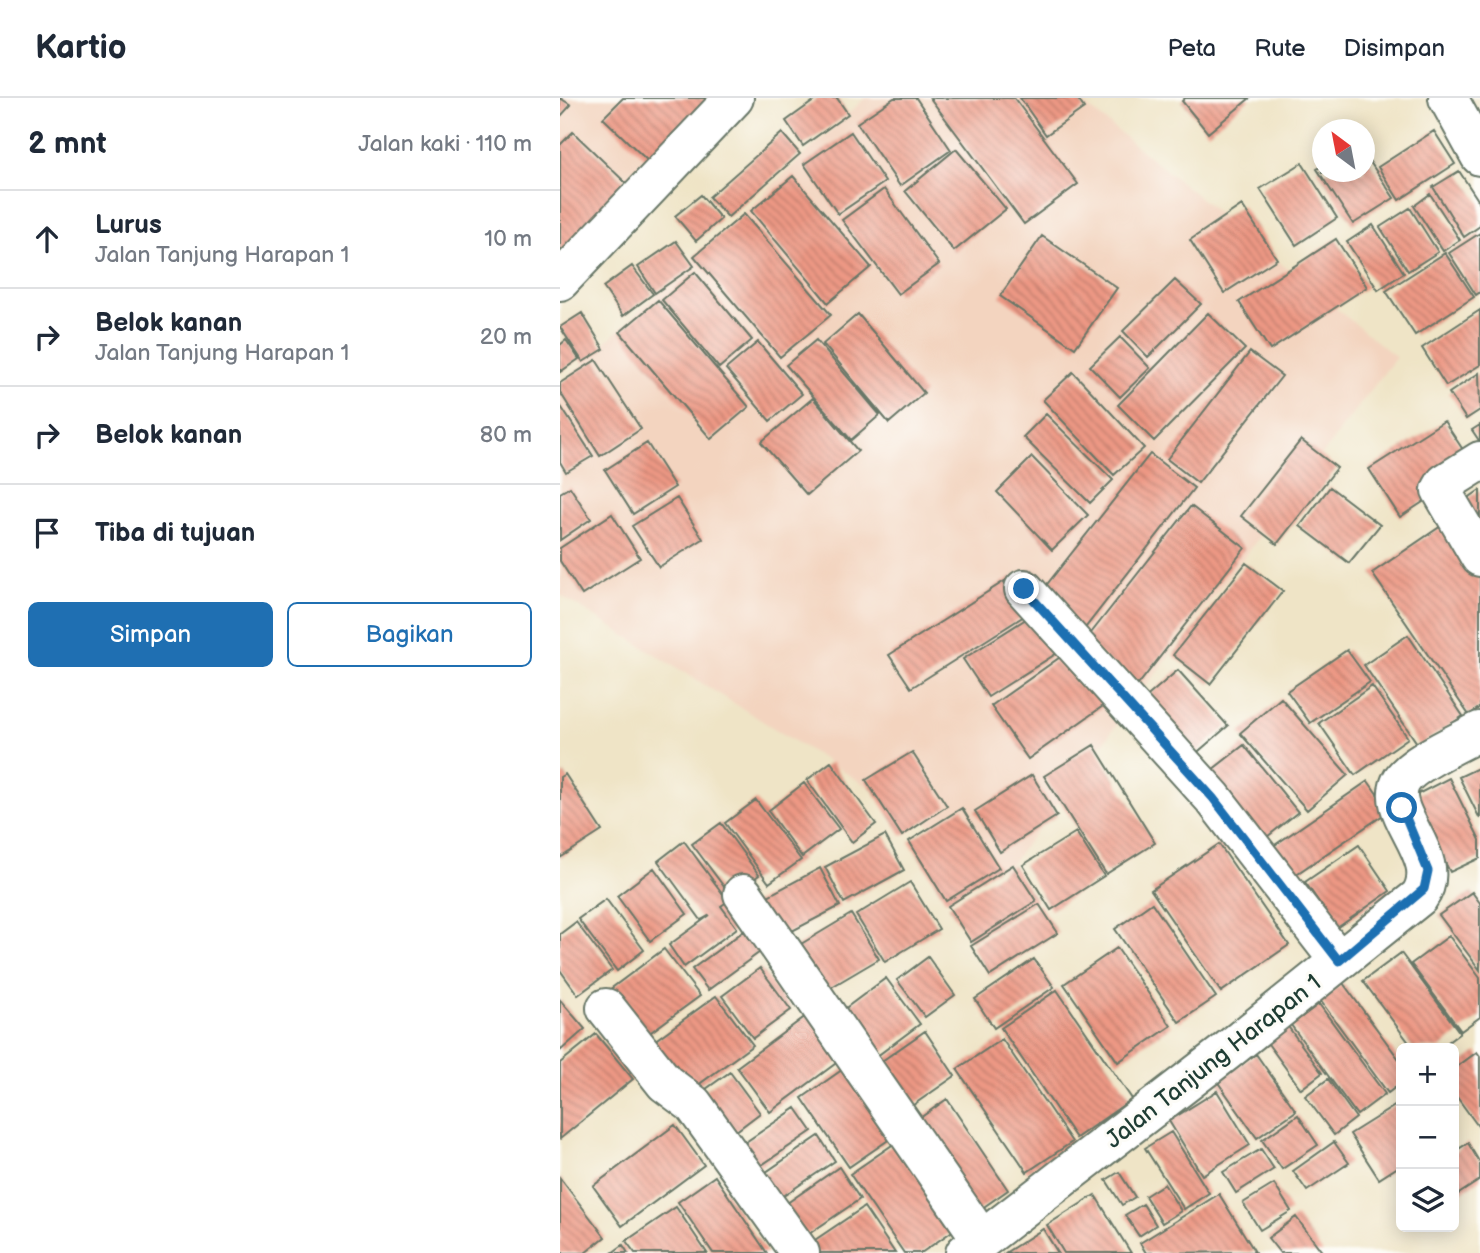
<!DOCTYPE html>
<html lang="id">
<meta charset="utf-8">
<style>
:root{--surface:#fff;--page:#f2f2f3;--text:#1f2937;--muted:#747a83;--line:#e0e1e3;--accent:#1f6fb2}
body{margin:0;font-family:"Balsamiq Sans",sans-serif;background:var(--page);color:var(--text)}
.controls{position:absolute;right:21px;bottom:21px;display:grid;overflow:hidden;border-radius:10px;box-shadow:0 4px 18px #0003}
.controls button{width:63px;height:63px;display:grid;place-items:center;padding:0;border:0;border-bottom:2px solid var(--line);background:var(--surface);color:var(--text);font:35px sans-serif}
.compass{position:absolute;left:752px;top:21px;width:63px;height:63px;border-radius:50%;background:var(--surface);box-shadow:0 4px 18px #0003;rotate:328deg}
.stop{position:absolute;width:21px;height:21px;margin:-16px;border:5px solid #1f6fb2;border-radius:50%;background:#fff}
.stop.end{background:#1f6fb2;border-color:#fff;box-shadow:0 2px 7px #0008}
.list{margin:0;padding:0;list-style:none}
h2{display:flex;justify-content:space-between;align-items:center;height:91px;margin:0;padding:0 28px;font-size:30px}
h2 small{font-size:23px;font-weight:400;color:var(--muted)}
.list li{display:grid;grid-template-columns:46px 1fr auto;gap:21px;align-items:center;box-sizing:border-box;height:98px;padding:0 28px;border-top:2px solid var(--line)}
.list b{display:block;font-size:26px;white-space:nowrap}
.list p{margin:0;font-size:23px;white-space:nowrap;color:var(--muted)}
.list em{font-size:23px;font-style:normal;color:var(--muted)}
.actions{display:flex;gap:14px;padding:21px 28px}
.actions a{flex:1;padding:16px 0;border:2px solid var(--accent);border-radius:10px;text-align:center;font-size:24px;color:var(--accent)}
.actions .main{background:var(--accent);color:#fff}
.icon{flex:none;width:38px;height:38px;fill:none;stroke:currentColor;stroke-width:2;stroke-linecap:round;stroke-linejoin:round}
.map{position:relative;flex:none;width:920px;height:1155px;overflow:hidden}
header{display:flex;align-items:center;gap:42px;box-sizing:border-box;height:98px;padding:0 35px;background:var(--surface);border-bottom:2px solid var(--line)}
header strong{font-size:33px}
nav{display:flex;gap:38px;margin-inline-start:auto;font-size:24px}
main{display:flex}
aside{flex:1;background:var(--surface)}
.map>svg:first-child{display:block}
.built{fill:#f3d4bf}
.building{fill:url(#building-back-hatch)}
.lines{fill:none;stroke-linecap:round;stroke-linejoin:round}
.street-casing{stroke:#687767;stroke-width:42}
.street{stroke:#fff;stroke-width:38}
.route{stroke:#1f6fb2;stroke-width:9}
.labels{text-anchor:middle;stroke-width:6;stroke-linejoin:round;paint-order:stroke}
.street-label{font-size:24px;fill:#1f3d34;stroke:#fdfcf7}
</style>
<header>
<strong>Kartio</strong>
<nav><a>Peta</a><a>Rute</a><a>Disimpan</a></nav>
</header>
<main>
<aside>
<h2>2 mnt<small>Jalan kaki · 110 m</small></h2>
<ul class="list">
<li><svg class="icon" aria-label="ahead" viewBox="0 0 24 24"><path d="M12 20V5M6 11l6-6 6 6"/></svg><div><b>Lurus</b><p>Jalan Tanjung Harapan 1</p></div><em>10 m</em></li>
<li><svg class="icon" aria-label="right" viewBox="0 0 24 24"><path d="M7 20v-9h11M14 6l5 5-5 5"/></svg><div><b>Belok kanan</b><p>Jalan Tanjung Harapan 1</p></div><em>20 m</em></li>
<li><svg class="icon" aria-label="right" viewBox="0 0 24 24"><path d="M7 20v-9h11M14 6l5 5-5 5"/></svg><div><b>Belok kanan</b></div><em>80 m</em></li>
<li><svg class="icon" aria-label="arrive" viewBox="0 0 24 24"><path d="M6 21V4h12l-3 4 3 4H6"/></svg><div><b>Tiba di tujuan</b></div></li>
</ul>
<div class="actions"><a class="main">Simpan</a><a>Bagikan</a></div>
</aside>
<div class="map">
<svg width="920" height="1155" viewBox="0 0 920 1155">
<defs>
<pattern id="building-back-hatch" width="6" height="6" patternUnits="userSpaceOnUse" patternTransform="scale(1.75)"><rect width="6" height="6" fill="#ed9884"/><path d="M-1 5l2 2M0 0l6 6M5-1l2 2" fill="none" stroke="#bf7d6d"/></pattern>
</defs>
<rect width="100%" height="100%" fill="#fdfcf7"/>
<filter id="ink" filterUnits="userSpaceOnUse"><feTurbulence type="fractalNoise" baseFrequency=".0143" numOctaves="2"/><feDisplacementMap in="SourceGraphic" scale="14" xChannelSelector="R" yChannelSelector="G"/><feConvolveMatrix kernelMatrix="1 2 1 2 8 2 1 2 1" color-interpolation-filters="sRGB"/></filter>
<filter id="wash" filterUnits="userSpaceOnUse"><feTurbulence type="fractalNoise" baseFrequency=".00686" numOctaves="4" result="noise"/><feDisplacementMap in="SourceGraphic" scale="28" xChannelSelector="R" yChannelSelector="G"/><feGaussianBlur stdDeviation="1.57" result="paint"/><feColorMatrix in="noise" values="0 0 0 0 0 0 0 0 0 0 0 0 0 0 0 0 0 1.4 0 .05"/><feComposite in="paint" operator="in"/></filter>
<g filter="url(#wash)">
<rect width="100%" height="100%" fill="#efe4c6"/>
<path class="built" d="M0,0H151L0,165Z
M305,0H517L836,259L445,774L0,497V287Z"/>
<g id="blocks">
<path class="building" d="M0,0L11,7L0,19Z
M63,0H153L89,64L43,20Z
M258,0H277L288,16L243,48L226,23Z
M334,0H356L391,52L340,88L297,25Z
M370,0H454L518,86L464,126Z
M460,0H517L524,10L486,37Z
M625,0H690L648,35L622,3Z
M874,33L895,66L839,102L818,69Z
M13,34L68,87L0,157V47Z
M291,34L325,84L278,116L244,66Z
M222,35L240,56L168,119L149,99Z
M396,51L446,111L394,153L345,93Z
M804,55L834,100L793,126L757,71L762,68V74H804Z
M742,65L777,120L736,147L700,91Z
M899,73L920,105V128L904,139L873,89Z
M233,78L311,169L268,205L191,113Z
M324,91L379,166L338,196L282,122Z
M870,96L900,142L883,153L854,108Z
M141,97L161,121L136,143L115,118Z
M682,107L717,161L664,195L630,142Z
M850,110L878,154L848,173L820,129Z
M184,116L271,217L220,259L134,158Z
M813,127L844,175L818,192L787,144Z
M920,135V194L916,197L889,155Z
M482,138L557,190L515,250L440,198Z
M776,141L807,189L710,252L679,204Z
M116,143L134,168L95,195L78,169Z
M885,155L914,199L855,237L826,193Z
M72,168L93,196L63,218L43,189Z
M135,174L192,242L159,270L102,202Z
M615,182L641,206L588,259L563,233Z
M98,202L189,309L151,341L60,234Z
M920,212V267L886,288L862,250Z
M22,215L44,251L23,264L0,229Z
M648,215L685,251L594,343L558,307Z
M298,216L364,295L329,325L263,246Z
M560,239L590,270L560,299L530,268Z
M6,242L19,261L0,274V247Z
M256,242L320,317L291,342L226,267Z
M198,244L242,296L210,323L166,271Z
M690,254L722,278L638,385L607,361Z
M36,262L81,331L40,358L0,294V285Z
M513,274L584,350L554,377L483,302Z
M919,275L920,312L906,321L889,295Z
M253,300L298,353L247,397L201,344Z
M0,307L33,358L6,374L0,364Z
M486,316L553,382L530,405L463,339Z
M884,323L915,370L840,419L809,371Z
M920,327V344L912,332Z
M741,342L777,370L717,446L681,418Z
M87,345L115,389L73,416L45,372Z
M590,356L634,390L522,534L477,499Z
M472,359L528,417L492,452L437,394Z
M10,389L31,421L0,442V395Z
M770,389L820,427L789,465L740,428Z
M920,392V461L888,414Z
M117,400L143,441L99,469L72,428Z
M631,408L685,450L578,587L524,544Z
M52,416L80,460L22,497L0,463V450Z
M887,424L920,473V609L909,617L812,475Z
M686,465L723,493L650,586L613,557Z
M451,479L472,513L351,590L329,557Z
M477,514L502,552L428,599L403,561Z
M848,537L903,618L859,648L804,567Z
M787,552L810,584L750,625L727,593Z
M506,555L543,608L468,661L431,608Z
M618,572L668,628L626,664L576,608Z
M812,588L848,640L795,677L759,625Z
M721,600L788,677L747,712L680,635Z
M534,647L595,745L546,776L484,678Z
M684,647L738,714L697,747L643,679Z
M352,654L387,708L342,738L306,682Z
M271,664L316,726L292,744L247,682Z
M920,669V721L899,679Z
M5,676L42,733L0,760V679Z
M472,677L497,718L440,754L415,713Z
M889,680L920,742V760L890,774L852,699Z
M808,683L829,713L732,779L712,749Z
M244,685L279,731L242,759L208,713Z
M196,702L241,762L209,785L165,725Z
M402,710L439,770L386,803L349,743Z
M161,725L199,777L171,798L132,746Z
M516,734L544,778L491,812L463,767Z
M325,737L344,772L284,805L265,769Z
M124,743L168,803L161,808L177,830L124,869L109,847L150,817L141,822L98,763Z
M659,746L729,847L661,894L591,792Z
M799,747L830,793L777,830L745,784Z
M453,767L476,803L411,844L388,808Z
M94,770L127,816L90,843L57,798Z
M260,770L280,808L213,843L193,806Z
M350,784L379,831L325,864L296,817Z
M912,794L920,805V872L879,817Z
M46,801L84,852L57,873L18,821Z
M592,805L656,899L619,924L555,831Z
M479,806L498,835L430,878L411,848Z
M291,816L319,861L258,897L231,852Z
M16,824L52,872L18,897L0,872V836Z
M184,833L200,854L148,892L132,871Z
M889,838L920,880V919L901,933L851,866Z
M557,850L611,928L558,964L504,886Z
M104,851L140,898L80,942L45,895Z
M841,855L900,935L880,950H853L803,883Z
M368,859L395,897L365,919L337,882Z
M474,861L494,889L434,930L415,901Z
M200,870L231,912L193,940L162,898Z
M326,880L360,926L305,967L271,921Z
M783,885L841,964V985L828,995L760,902Z
M497,892L572,1001L516,1040L441,930Z
M156,898L193,947L127,995L90,946Z
M0,902L25,931L0,953Z
M759,906L825,996L797,1017L731,927Z
M250,915L283,960L210,1014L177,969Z
M724,923L762,975L741,991L703,939Z
M365,933L395,978L330,1023L299,979Z
M36,936L73,981L0,1041V965Z
M442,941L512,1044L467,1074L397,971Z
M917,954L920,958V1031L894,995V971Z
M696,956L736,1013L697,1040L657,983Z
M289,967L337,1036L289,1069L242,1000Z
M170,974L200,1015L163,1043L132,1001Z
M768,981L796,1020L774,1037L745,998Z
M657,993L690,1047L642,1077L609,1023Z
M387,1001L448,1092L405,1122L343,1032Z
M841,1004V1067L819,1081L790,1036Z
M236,1010L252,1033L184,1079L168,1056Z
M738,1017L758,1047L722,1071L702,1042Z
M115,1027L144,1067L62,1128L33,1088Z
M611,1034L649,1095L624,1111L585,1050Z
M259,1038L275,1063L204,1111L187,1087Z
M341,1041L401,1127L361,1155H344L290,1076Z
M774,1044L789,1065L747,1093L733,1073Z
M908,1045L920,1065V1082L894,1099V1054Z
M701,1051L714,1071L676,1095L663,1074Z
M279,1069L300,1101L231,1148L210,1117Z
M559,1074L575,1099L562,1107L546,1082Z
M155,1078L207,1155H153L118,1104Z
M0,1080L45,1139L25,1155H0Z
M604,1086L621,1113L602,1125L585,1098Z
M714,1086L731,1113L700,1132L683,1105Z
M659,1096L695,1154L586,1155L580,1145Z
M535,1097L571,1155H504L487,1127Z
M583,1106L596,1127L579,1138L565,1117Z
M116,1109L147,1155H75L66,1143Z
M304,1109L335,1155H246L243,1150Z
M736,1119L763,1155H720L708,1140Z
M483,1131L498,1155H445Z
M63,1147L68,1155H52Z"/>
</g>
</g>
<g filter="url(#ink)">
<use href="#blocks" fill-opacity="0" stroke="#687767" stroke-width="2"/>
<g class="lines">
<defs>
<path id="street" d="M888,0L920,58
M0,183L174,0
M920,363L885,385L881,392L920,459
M464,491L653,700L779,863
M183,796L422,1142
M46,910L105,985L133,1006L240,1155
M405,1155L667,953L859,799C888,759 821,715 842,682C854,664 900,644 920,633"/>
</defs>
<use href="#street" class="street-casing"/>
<use href="#street" class="street"/>
</g>
</g>
<g class="lines" filter="url(#ink)">
<path class="route" d="M464,491L653,700L779,863L864,791L868,773L842,710"/>
</g>
<g class="labels">
<g class="street-label">
<text transform="translate(653 963) rotate(-38)" y="8">Jalan Tanjung Harapan 1</text>
</g>
</g>
</svg>
<div class="controls">
<button>+</button>
<button>−</button>
<button><svg class="icon" aria-label="layers" viewBox="0 0 24 24"><path d="M12 4l9 5-9 5-9-5zM3 14l9 5 9-5"/></svg></button>
</div>
<svg class="compass" viewBox="-18 -18 36 36"><path d="M0-13l5 13h-10z" fill="#e53935"/><path d="M0 13l5-13h-10z" fill="#747a83"/></svg>
<div class="stop" style="left:842px;top:710px"></div>
<div class="stop end" style="left:464px;top:491px"></div>
</div>
</main>
